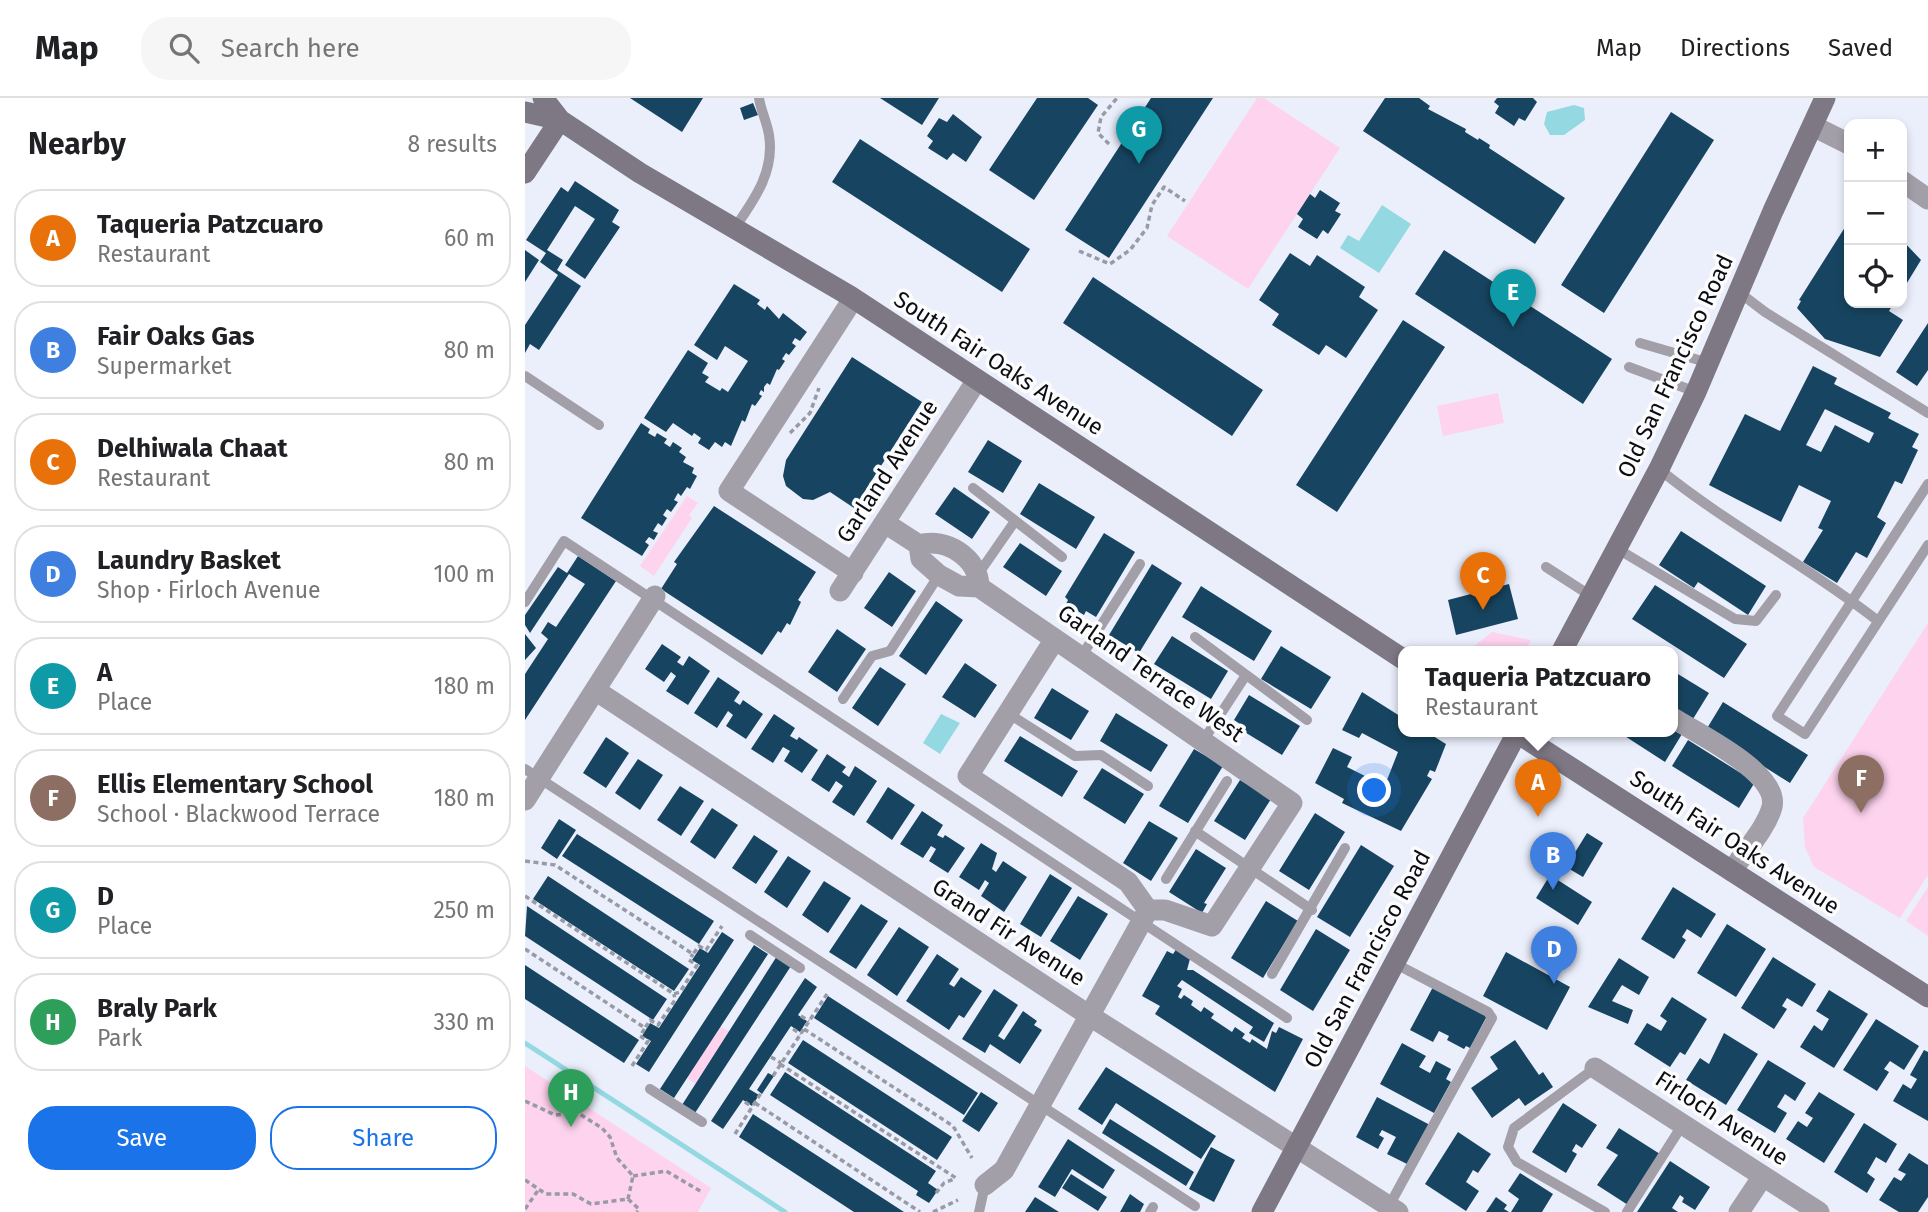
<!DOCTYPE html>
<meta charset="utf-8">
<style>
:root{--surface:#fff;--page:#f6f6f6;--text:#202124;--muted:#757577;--line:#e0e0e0;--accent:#1a73e8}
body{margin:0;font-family:"Fira Sans",sans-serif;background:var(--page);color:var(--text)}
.controls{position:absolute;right:21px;top:21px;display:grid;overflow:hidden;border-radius:14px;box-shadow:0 4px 10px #0003}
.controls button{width:63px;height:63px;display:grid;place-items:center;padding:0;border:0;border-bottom:2px solid var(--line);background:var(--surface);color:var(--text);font:35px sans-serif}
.you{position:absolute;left:850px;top:693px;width:24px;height:24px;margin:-18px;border:5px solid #fff;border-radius:50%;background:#1a73e8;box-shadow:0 0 0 10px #1a73e833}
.badge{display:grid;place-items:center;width:46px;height:46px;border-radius:50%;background:var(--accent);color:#fff;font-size:23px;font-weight:700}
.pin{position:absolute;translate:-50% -58px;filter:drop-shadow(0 2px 4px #0008)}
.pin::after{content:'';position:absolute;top:37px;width:24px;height:21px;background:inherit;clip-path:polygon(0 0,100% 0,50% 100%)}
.popup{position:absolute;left:873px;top:548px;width:280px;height:91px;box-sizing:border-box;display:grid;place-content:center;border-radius:14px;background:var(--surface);filter:drop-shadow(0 2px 5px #0005);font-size:23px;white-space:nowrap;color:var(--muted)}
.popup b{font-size:26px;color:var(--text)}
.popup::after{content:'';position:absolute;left:50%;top:100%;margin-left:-14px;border:14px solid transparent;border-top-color:var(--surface)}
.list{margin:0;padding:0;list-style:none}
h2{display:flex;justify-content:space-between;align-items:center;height:91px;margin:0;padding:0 28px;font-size:30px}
h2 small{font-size:23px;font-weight:400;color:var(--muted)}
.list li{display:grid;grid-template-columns:46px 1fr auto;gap:21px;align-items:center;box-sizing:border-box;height:98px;margin:0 14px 14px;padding:0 14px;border:2px solid var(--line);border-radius:28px}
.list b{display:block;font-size:26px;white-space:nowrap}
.list p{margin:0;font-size:23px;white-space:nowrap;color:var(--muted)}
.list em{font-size:23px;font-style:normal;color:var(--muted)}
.actions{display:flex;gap:14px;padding:21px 28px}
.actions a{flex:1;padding:16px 0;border:2px solid var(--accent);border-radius:28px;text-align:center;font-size:24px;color:var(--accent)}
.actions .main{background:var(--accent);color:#fff}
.icon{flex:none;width:38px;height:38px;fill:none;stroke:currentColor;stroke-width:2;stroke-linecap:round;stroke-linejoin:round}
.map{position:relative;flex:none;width:1403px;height:1114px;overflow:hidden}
header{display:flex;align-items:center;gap:42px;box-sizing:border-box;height:98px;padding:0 35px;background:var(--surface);border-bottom:2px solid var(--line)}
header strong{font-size:33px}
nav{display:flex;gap:38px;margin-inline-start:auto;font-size:24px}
.search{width:490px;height:63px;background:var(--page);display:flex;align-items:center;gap:18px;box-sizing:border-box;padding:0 24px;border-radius:28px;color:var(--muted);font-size:26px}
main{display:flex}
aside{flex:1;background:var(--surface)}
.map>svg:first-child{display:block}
.green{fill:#fed3ee}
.water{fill:#94d8e1}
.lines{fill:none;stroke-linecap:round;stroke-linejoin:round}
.stream{stroke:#94d8e1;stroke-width:5}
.building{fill:#174561;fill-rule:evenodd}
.path{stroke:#989ba5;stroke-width:3.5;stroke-dasharray:5 3.5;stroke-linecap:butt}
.lane{stroke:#a39fa8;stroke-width:10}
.street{stroke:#a39fa8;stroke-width:21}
.secondary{stroke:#7e7885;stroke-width:21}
.labels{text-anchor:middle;stroke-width:7;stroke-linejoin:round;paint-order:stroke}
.street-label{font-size:23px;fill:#0b0c13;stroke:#fcfcfc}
</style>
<header>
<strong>Map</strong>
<div class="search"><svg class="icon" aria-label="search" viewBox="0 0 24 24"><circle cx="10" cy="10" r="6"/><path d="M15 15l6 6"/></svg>Search here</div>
<nav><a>Map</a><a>Directions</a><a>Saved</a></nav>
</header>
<main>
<aside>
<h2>Nearby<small>8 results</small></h2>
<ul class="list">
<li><span class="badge" style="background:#e8710a">A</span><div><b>Taqueria Patzcuaro</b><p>Restaurant</p></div><em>60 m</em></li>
<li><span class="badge" style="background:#3f7fe0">B</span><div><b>Fair Oaks Gas</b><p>Supermarket</p></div><em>80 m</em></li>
<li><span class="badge" style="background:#e8710a">C</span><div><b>Delhiwala Chaat</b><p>Restaurant</p></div><em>80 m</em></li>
<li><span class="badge" style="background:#3f7fe0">D</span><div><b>Laundry Basket</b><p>Shop · Firloch Avenue</p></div><em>100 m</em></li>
<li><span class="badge" style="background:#0f9aa8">E</span><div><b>A</b><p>Place</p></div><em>180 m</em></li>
<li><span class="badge" style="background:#8d6e63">F</span><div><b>Ellis Elementary School</b><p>School · Blackwood Terrace</p></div><em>180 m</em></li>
<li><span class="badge" style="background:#0f9aa8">G</span><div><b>D</b><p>Place</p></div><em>250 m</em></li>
<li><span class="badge" style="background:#2e9e5b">H</span><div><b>Braly Park</b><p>Park</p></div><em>330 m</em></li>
</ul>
<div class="actions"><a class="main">Save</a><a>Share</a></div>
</aside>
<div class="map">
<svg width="1403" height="1114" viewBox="0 0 1403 1114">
<rect width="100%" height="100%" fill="#ebeffc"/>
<path class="green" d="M732,0H739L815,50L723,191L642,138Z
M973,295L979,325L918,338L912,308Z
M162,398L173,405L164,417L167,420L129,478L115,468Z
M1403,525V777L1375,820L1289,769L1280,749L1278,720Z
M967,534L1006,542L1000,553H943Z
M1403,789V838L1381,823Z
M195,928L204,933L170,986L162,980Z
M0,968L186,1090L173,1114H0Z"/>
<path class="water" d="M1049,7L1059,10L1060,22L1039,37H1025L1019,26L1022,14Z
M857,107L886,126L854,175L815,150L823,137L834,143Z
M416,616L435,625L415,656L398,645Z"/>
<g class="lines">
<path class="stream" d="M0,945L260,1114"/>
</g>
<path class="building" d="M105,0H178L157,34Z
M355,0H414L397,27Z
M512,0H563L573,7L509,102L464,72Z
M626,0H688L584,160L540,132Z
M860,0H894L905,8L903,11L941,31L940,34L953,42L954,40L965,47L964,50L1040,100L1010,146L838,33Z
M972,0H1008L1012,4L1000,23L994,20L989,28L970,15L974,8L969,4Z
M228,5L233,17L219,22L215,10Z
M1146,14L1189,42L1079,215L1036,187Z
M428,16L457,39L441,64L428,55L422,62L403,50L408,43L402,38L414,20L422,24Z
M335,41L505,151L477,194L307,84Z
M50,83L94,112L87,124L95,129L60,181L40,167L70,121L50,108L22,152L38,162L32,172L56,188L14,252L5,246L0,255V227L33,177L15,164L21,155L1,142L36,89L43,94Z
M795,92L815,105L810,113L816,116L803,136L798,132L792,141L773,129L778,121L772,116L785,96L790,100Z
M1322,126L1324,205H1369L1364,213L1378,222L1355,259L1300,241L1272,210L1276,203L1274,202Z
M1377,142L1396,162L1377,193Z
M0,152L14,162L0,184Z
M919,152L1087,261L1058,306L890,196Z
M765,155L785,168L792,157L840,189L834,199L853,212L821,260L801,247L794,257L747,227L754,216L734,202Z
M568,179L738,292L707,338L538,225Z
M209,186L235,202L232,206L240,212L242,208L254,221L258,215L282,234L275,243L270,240L267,245L271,248L264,257L261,255L257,261L260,263L254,272L252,271L245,287L242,285L239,289V294L236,292L234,296L237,298L230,308L227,306L220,324L217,322L206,348L200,344L197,349L190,344L184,352L173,345L176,340L169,335L167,338L148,325L141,334L119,320L163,252L183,265L177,275L184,279L180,284L195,293L197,290L203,294L223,263L200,248L192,262L169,247Z
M878,222L920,249L812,414L771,387Z
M1403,225V272L1392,288L1371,274Z
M327,259L397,304L329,410L305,394L288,402L278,401L261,388L258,378L261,362Z
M1288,268L1312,280L1309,286L1366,315L1363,320L1394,336L1387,349L1393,352L1377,386L1370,383L1352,419L1361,425L1342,460L1331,454L1312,485L1278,464L1298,432L1293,430L1306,403L1274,387L1256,424L1184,387L1220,316L1255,333ZM1300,311L1349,335L1344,345L1310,327L1296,354L1281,347Z
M116,325L125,331L123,335L130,339L132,335L142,341L139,345L145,349L148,344L157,350L154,354L161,359L158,364L169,370L167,375L172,378L165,391L162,389L156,398L153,395L149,402L153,404L146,414L142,411L138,417L142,420L137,428L133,425L128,433L133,435L129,442L124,439L120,444L124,447L117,458L56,420Z
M463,342L497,363L478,395L443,374Z
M514,385L570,419L551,451L495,416Z
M429,389L465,414L447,441L410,416Z
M189,408L291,474L273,502L276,504L265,527L262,525L256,535L253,533L237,557L136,491L152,466L149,464Z
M1156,433L1241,488L1223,517L1173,484L1169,490L1134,467Z
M579,435L610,454L571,519L561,513L559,517L541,506L543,502L540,499Z
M495,445L537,473L521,498L478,469Z
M53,458L91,483L0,622V576L23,541L16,535L23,524L31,529L60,486L44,476L5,535L0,527V517L33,469L42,475Z
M627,466L657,485L614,555L584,537Z
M364,474L391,493L367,529L339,510Z
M984,486L993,521L931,537L923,502Z
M1130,487L1222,546L1199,580L1107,521Z
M676,488L747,533L729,563L657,519Z
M411,503L438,522L401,577L374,558Z
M312,531L341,551L312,594L283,574Z
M0,536L11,550L0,562Z
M647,538L703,573L686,601L629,566Z
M137,546L156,559L152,564L158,568L164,558L185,573L163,607L141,593L151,578L146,574L139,584L120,571Z
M756,548L806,579L786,611L736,581Z
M440,565L472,587L450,620L417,599Z
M355,569L381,586L353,628L327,610Z
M1148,573L1184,595L1168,621L1148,609Z
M193,579L215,594L209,603L215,607L218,602L238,616L221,641L201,628L208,617L203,613L192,630L169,615Z
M527,590L564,613L546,642L509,620Z
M837,594L878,620V633H900L921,646L910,674L905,672L902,678L907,681L876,733L817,705L819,701L790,685L808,650L827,659L822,669L856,686L859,680L862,682L873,654L837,635L834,640L817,632Z
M724,597L775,628L757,657L713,630L715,626L709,622Z
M1198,604L1283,657L1265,685L1181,632Z
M591,615L643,647L626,674L575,643Z
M249,616L270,630L265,638L272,642L274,639L293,652L277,675L259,663L265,653L258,649L248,665L226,651Z
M1148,631L1157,636L1140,664L1092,633H1148Z
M495,638L553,673L537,699L479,663Z
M81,639L104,655L81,690L58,675Z
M1163,642L1230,684L1214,710L1147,668Z
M669,651L698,668L663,725L634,708Z
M302,656L321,669L317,674L324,679L330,668L352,683L329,718L307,704L318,688L311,683L304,694L286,682Z
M113,661L138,677L115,712L90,695Z
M577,670L619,696L600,726L558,700Z
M715,682L746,701L720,742L689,723Z
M155,688L179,703L156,738L132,722Z
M363,689L390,707L367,742L341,724Z
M187,710L213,727L190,761L165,744Z
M397,713L418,727L412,737L418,740L420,737L440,750L423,775L404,763L411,751L406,748L398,760L375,746Z
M790,715L820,734L784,792L754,773Z
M34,721L51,732L32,761L16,750Z
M624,723L653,740L626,783L598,765Z
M1062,735L1078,745L1058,779L1041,769Z
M52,736L189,823L174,846L37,758Z
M229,737L253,753L231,786L207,770Z
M456,745L472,755L467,771L471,774L478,763L502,779L479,814L456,798L464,785L460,782L454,792L434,779Z
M836,747L869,768L825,839L792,819Z
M671,751L701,770L679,805L682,806L677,815L644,794Z
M263,758L286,773L262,810L239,794Z
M525,776L547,790L516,839L495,826Z
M1025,777L1067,804L1053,827L1011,800Z
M23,778L164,871L149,893L8,801Z
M299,783L326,800L303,835L277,817Z
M1148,789L1191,816L1176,840L1162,831L1157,839L1161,842L1149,861L1116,841Z
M553,798L583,816L555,862L525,843Z
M741,803L773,823L738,880L706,860Z
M336,806L363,823L331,871L304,854Z
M2,808L142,901L128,922L0,838Z
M1202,826L1241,851L1211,899L1172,875Z
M374,829L404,849L372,898L342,877Z
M791,831L825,852L788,913L755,892Z
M197,834L209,842L124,974L111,966L126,943L117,938L125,925L134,930L175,867L167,862L175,850L183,855Z
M229,847L243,856L149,1000L135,991Z
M652,850L666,857L662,872H668L749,925L739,944L724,935L728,929L657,882L652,888L657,891L653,899L656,901L659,897L668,903L666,907L676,914L679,909L689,916L686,920L707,934L710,929L720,936L717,940L725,945L727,941L742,951L747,933L751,935L754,929L778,941L750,994L630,916L635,908L617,898L642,853L648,856Z
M981,854L1045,889L1022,932L958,898Z
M412,856L434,871L424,886L429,889L436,879L457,893L439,920L434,917L424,932L381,903Z
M252,858L266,868L170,1015L157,1007Z
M1248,859L1291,886L1277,909L1262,900L1257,908L1262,911L1249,931L1216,910Z
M1094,860L1124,879L1114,897L1097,887L1087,903L1108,912L1103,926L1063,909Z
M0,867L114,942L99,965L0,901Z
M280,880L292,889L273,917L282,923L275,934L266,928L224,991L234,997L227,1008L218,1002L198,1031L186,1023Z
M908,889L962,918L945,950L941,948L939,951L922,942L924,938L914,933L908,944L885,932Z
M469,891L493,907L473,938L479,942L498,913L512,923L509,927L517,932L495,966L465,946L460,955L437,941Z
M1304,892L1343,916L1309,970L1275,949L1289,927L1297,933L1304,921L1291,913Z
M303,898L453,995L439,1017L289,920Z
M1147,899L1182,921L1160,957L1155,954L1145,969L1109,946L1122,925L1136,933L1142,923L1135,918Z
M1351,921L1394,948L1379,972L1365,963L1359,971L1364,974L1352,993L1318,972Z
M1199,935L1233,956L1201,1007L1161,982L1175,960L1184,966Z
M278,942L427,1039L412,1062L263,965Z
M990,942L1014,977L1018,974L1028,989L1000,1008L994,1000L967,1020L946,990L973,971L965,959Z
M877,945L901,958L894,969L905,975L911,963L926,971L921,981L926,984L909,1015L855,986Z
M1399,952L1403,954V1023L1368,1003L1378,986L1386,991L1392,981L1385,977Z
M1243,962L1281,985L1270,1003L1260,996L1252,1009L1262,1015L1250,1035L1212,1012Z
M581,969L691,1038L676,1061L591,1005L577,1027L553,1011Z
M260,974L411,1073L403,1085L413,1092L404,1105L391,1097L393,1093L245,997Z
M243,975L249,978L237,996L232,992Z
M456,994L473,1005L454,1034L437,1023Z
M1294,994L1330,1016L1299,1065L1261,1041L1273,1023L1282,1029L1288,1020L1280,1015Z
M852,999L905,1027L882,1066L862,1056L871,1039L857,1032L854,1037L859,1040L853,1051L831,1039Z
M1038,1005L1072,1027L1057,1050L1051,1046L1047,1053L1052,1056L1041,1075L1007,1054Z
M228,1016L379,1114H329L214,1039Z
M585,1021L669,1074L661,1088L577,1035Z
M1339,1025L1372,1046L1361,1065L1351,1059L1342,1075L1350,1081L1342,1095L1309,1074Z
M1094,1030L1135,1056L1103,1107L1072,1087L1093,1057L1081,1050Z
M933,1034L966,1056L953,1075L948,1072L941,1084L954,1093L941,1113L900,1086Z
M543,1041L590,1072L578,1091L547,1071L530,1099L513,1089Z
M686,1049L710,1062L689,1104L664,1091Z
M1384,1055L1403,1067V1099L1393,1114H1374L1354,1102L1369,1079L1376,1083L1381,1076L1373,1072Z
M1145,1063L1185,1089L1170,1112L1157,1104L1159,1100L1155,1097L1147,1110L1153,1114H1112Z
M995,1075L1028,1096L1017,1114H986L994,1101L983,1093Z
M546,1076L582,1099L573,1113L537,1090Z
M605,1096L619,1106L615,1114H595Z
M510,1099L534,1114H500Z
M971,1099L982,1107L979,1111L984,1114H961Z"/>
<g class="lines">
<path class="path" d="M584,46L573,35L576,19L592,0
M554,153L585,166L605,152L622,130L627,107L639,89L660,103
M265,335L285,315L294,290
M0,763L30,767L168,856L174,848L181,852L197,828
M0,798L149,896L155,894L172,867L164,862L168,856
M0,851L120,930L125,922L133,927L150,902L149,896
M276,918L284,923
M268,931L276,936
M279,931L428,1028L447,1060
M246,959L256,965
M255,966L431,1080
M107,968L123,943L115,938L120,930
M248,978L302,896
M0,1003L30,1017L53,1015L77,1030L85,1039L92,1060L108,1078L103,1101
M220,1004L227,1009
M230,1005L395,1114
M210,1036L236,995
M108,1078L141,1073L177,1094
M0,1082L21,1096H48L66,1106L103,1101
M411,1095L419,1085L429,1081
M103,1101L114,1111L112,1114
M0,1111L14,1091
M408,1114L433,1102"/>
<path class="lane" d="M209,131C229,102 250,74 244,37C242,24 236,13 234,0
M1215,195L1240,214L1403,315
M1115,245L1184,265
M1104,269L1171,294
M0,278L74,327
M1134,371C1203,427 1283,468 1353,523
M1403,386L1252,618L1280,636L1403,447
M448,390L537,459
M1091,450L1210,521L1231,523L1251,497
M1021,469L1066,498
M454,475L490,423
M0,504L39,443L762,920
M670,539L782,622
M556,559L615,466
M318,601L347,558L365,553L414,477
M481,614L550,658L576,657L623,688
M678,643L721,577
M0,671L670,1108
M670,733L787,812
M641,781L702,683
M225,837L275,870
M747,876L820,750
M1070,970L989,1030L983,1049L992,1064L1080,1114
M125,991L177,1024
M864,1108L967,920L963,914L869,865
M454,1114L460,1087
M625,1114L628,1109
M1102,1114L1158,1026"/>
<path class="street" d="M1288,28L1324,46
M1377,83L1403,101
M360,425L394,447L396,461L414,477L434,488L454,489L556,559L767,705L687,828L640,812H623L603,784L443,678L530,541
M394,447C421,439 454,460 454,489
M328,475L204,393L328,201
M315,493L452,282
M70,592L565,918L873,1114
M1148,620C1173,636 1255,675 1247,709C1241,731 1219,754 1207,773
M0,702L130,498
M1070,970L1294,1114
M460,1087L479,1072L623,812
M1214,1114L1238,1078"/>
<path class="secondary" d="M18,0L35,22L115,75L325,198L878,561
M0,14L35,22
M0,75L35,22
M1037,553L1134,371L1171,294L1248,113L1300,0
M989,633L1403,899
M737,1114L993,633"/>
</g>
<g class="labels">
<g class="street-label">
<text transform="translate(474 265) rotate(33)" y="8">South Fair Oaks Avenue</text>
<text transform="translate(1150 268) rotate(-65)" y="8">Old San Francisco Road</text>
<text transform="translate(362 373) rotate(-57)" y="8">Garland Avenue</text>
<text transform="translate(626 575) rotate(35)" y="8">Garland Terrace West</text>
<text transform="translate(1210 744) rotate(33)" y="8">South Fair Oaks Avenue</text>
<text transform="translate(484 834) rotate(33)" y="8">Grand Fir Avenue</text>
<text transform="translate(842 861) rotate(-62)" y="8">Old San Francisco Road</text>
<text transform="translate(1197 1020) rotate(33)" y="8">Firloch Avenue</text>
</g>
</g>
</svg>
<div class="controls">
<button>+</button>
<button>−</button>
<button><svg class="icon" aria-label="locate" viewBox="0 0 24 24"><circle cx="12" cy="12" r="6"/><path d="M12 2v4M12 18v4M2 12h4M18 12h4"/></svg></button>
</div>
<div class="you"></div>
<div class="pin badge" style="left:1013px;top:719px;background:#e8710a">A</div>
<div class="popup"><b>Taqueria Patzcuaro</b>Restaurant</div>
<div class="pin badge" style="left:1028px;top:792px;background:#3f7fe0">B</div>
<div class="pin badge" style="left:958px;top:512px;background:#e8710a">C</div>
<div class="pin badge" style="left:1029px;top:886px;background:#3f7fe0">D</div>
<div class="pin badge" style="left:988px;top:229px;background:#0f9aa8">E</div>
<div class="pin badge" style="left:1336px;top:715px;background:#8d6e63">F</div>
<div class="pin badge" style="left:614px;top:66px;background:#0f9aa8">G</div>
<div class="pin badge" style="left:46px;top:1029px;background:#2e9e5b">H</div>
</div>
</main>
